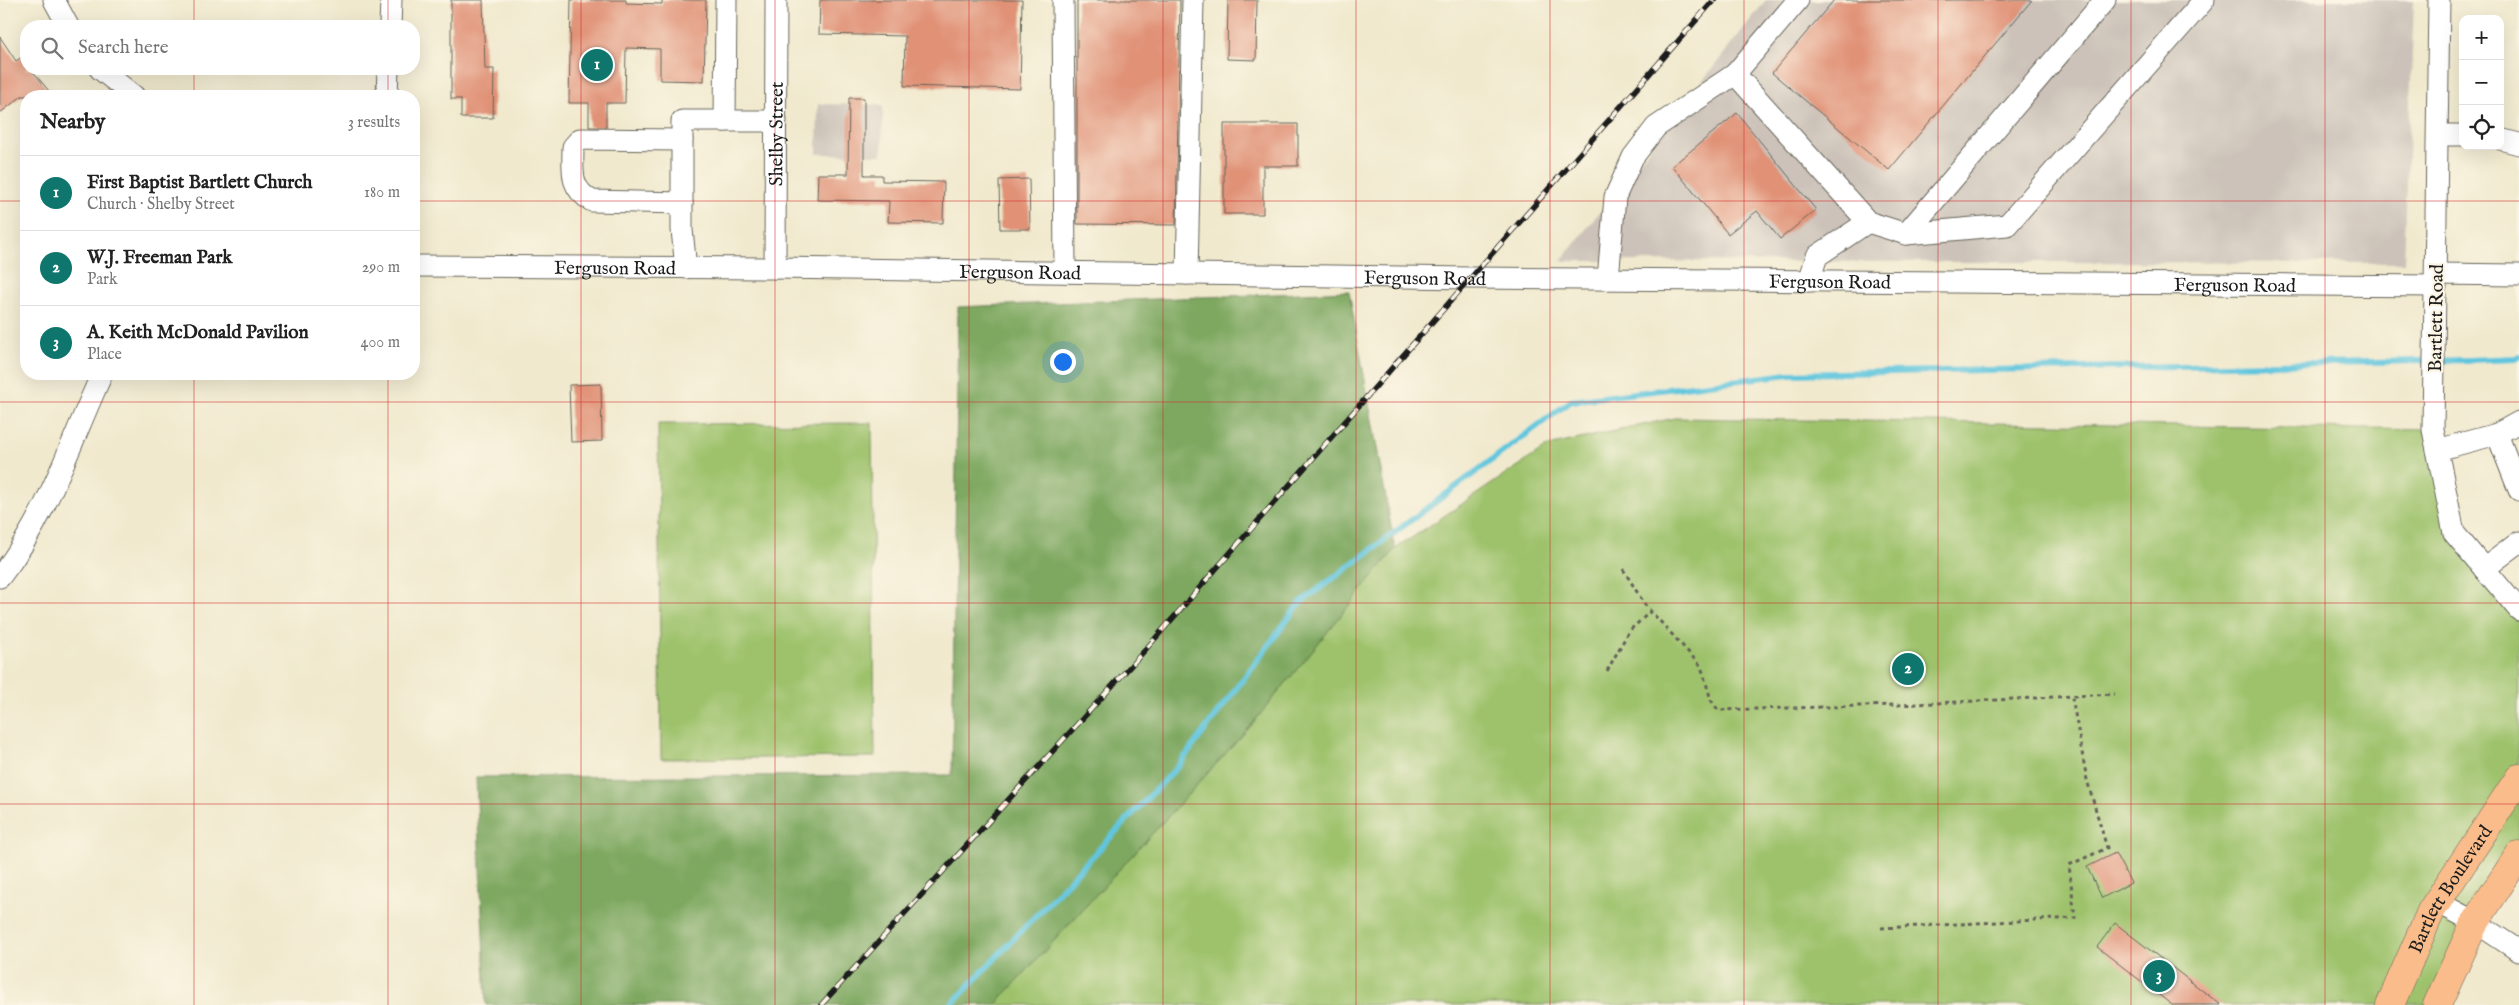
<!DOCTYPE html>
<meta charset="utf-8">
<style>
:root{--surface:#fff;--page:#f6f6f6;--text:#222;--muted:#767676;--line:#e0e0e0;--accent:#0f766e}
body{margin:0;font-family:"IM FELL English",serif;background:var(--page);color:var(--text)}
.controls{position:absolute;right:15px;top:15px;display:grid;overflow:hidden;border-radius:10px;box-shadow:0 5px 20px #0002}
.controls button{width:45px;height:45px;display:grid;place-items:center;padding:0;border:0;border-bottom:1px solid var(--line);background:var(--surface);color:var(--text);font:25px sans-serif}
.you{position:absolute;left:1062px;top:361px;width:18px;height:18px;margin:-12px;border:4px solid #fff;border-radius:50%;background:#1a73e8;box-shadow:0 0 0 8px #1a73e833}
.badge{display:grid;place-items:center;width:32px;height:32px;border-radius:50%;background:var(--accent);color:#fff;font-size:16px;font-weight:700}
.pin{position:absolute;translate:-50% -50%;border:2px solid #fff;box-shadow:0 1px 5px #0006}
.list{margin:0;padding:0;list-style:none}
h2{display:flex;justify-content:space-between;align-items:center;height:65px;margin:0;padding:0 20px;font-size:21px}
h2 small{font-size:16px;font-weight:400;color:var(--muted)}
.list li{display:grid;grid-template-columns:32px 1fr auto;gap:15px;align-items:center;box-sizing:border-box;height:75px;padding:0 20px;border-top:1px solid var(--line)}
.list b{display:block;font-size:19px;white-space:nowrap}
.list p{margin:0;font-size:16px;white-space:nowrap;color:var(--muted)}
.list em{font-size:16px;font-style:normal;color:var(--muted)}
.icon{flex:none;width:28px;height:28px;fill:none;stroke:currentColor;stroke-width:2;stroke-linecap:round;stroke-linejoin:round}
.map{position:relative;flex:none;width:2519px;height:1005px;overflow:hidden}
.search{position:absolute;background:var(--surface);box-shadow:0 5px 20px #0002;left:20px;top:20px;width:400px;height:55px;display:flex;align-items:center;gap:12px;box-sizing:border-box;padding:0 18px;border-radius:20px;color:var(--muted);font-size:19px}
.panel{position:absolute;background:var(--surface);box-shadow:0 5px 20px #0002;left:20px;top:90px;width:400px;height:290px;border-radius:20px}
.map>svg:first-child{display:block}
.industrial{fill:#ccc2b9}
.green{fill:#9ec26c;stroke:#5d6f44}
.forest{fill:#7ea860;stroke:#4d623e}
.lines{fill:none;stroke-linecap:round;stroke-linejoin:round}
.stream{stroke:#61c6de;stroke-width:6}
.building{fill:#e09176}
.minor-casing{stroke:#66645a;stroke-width:23}
.major-casing{stroke:#66645a;stroke-width:29}
.path{stroke:#66645a;stroke-width:3;stroke-dasharray:4 4;stroke-linecap:butt}
.minor{stroke:#fff;stroke-width:21}
.major{stroke:#f9bc8a;stroke-width:28}
.rail-casing{stroke:#1c1c1c;stroke-width:5.5}
.rail{stroke:#fcf5e5;stroke-width:4;stroke-dasharray:11;stroke-linecap:butt}
.grid{fill:none;stroke:#d62828;stroke-width:1;stroke-opacity:0.55}
.labels{text-anchor:middle;stroke-width:4.5;stroke-linejoin:round;paint-order:stroke}
.street-label{font-size:19px;fill:#1c1c1c;stroke:#fcf5e5}
</style>
<div class="map">
<svg width="2519" height="1005" viewBox="0 0 2519 1005">
<rect width="100%" height="100%" fill="#fcf5e5"/>
<filter id="ink" filterUnits="userSpaceOnUse"><feTurbulence type="fractalNoise" baseFrequency=".02" numOctaves="2"/><feDisplacementMap in="SourceGraphic" scale="10" xChannelSelector="R" yChannelSelector="G"/><feConvolveMatrix kernelMatrix="1 2 1 2 8 2 1 2 1" color-interpolation-filters="sRGB"/></filter>
<filter id="wash" filterUnits="userSpaceOnUse"><feTurbulence type="fractalNoise" baseFrequency=".0096" numOctaves="4" result="noise"/><feDisplacementMap in="SourceGraphic" scale="20" xChannelSelector="R" yChannelSelector="G"/><feGaussianBlur stdDeviation="1.12" result="paint"/><feColorMatrix in="noise" values="0 0 0 0 0 0 0 0 0 0 0 0 0 0 0 0 0 1.4 0 .05"/><feComposite in="paint" operator="in"/></filter>
<g filter="url(#wash)">
<rect width="100%" height="100%" fill="#f0e9cd"/>
<path class="industrial" d="M1766,0H2414L2404,263L1561,261Z
M818,104L883,105L882,155L817,154Z"/>
<path class="green" d="M1674,418L2433,430L2454,533L2519,610V855L2437,1005H995L1249,728L1395,549L1548,446Z
M872,423L875,757L661,759L658,424Z"/>
<path class="forest" d="M1349,291L1395,549L1249,728L995,1005H486L476,777L952,775L958,307Z"/>
<g class="lines">
<path class="stream" d="M951,1005L1178,766L1300,603L1571,401L1789,374L2468,360L2516,358L2519,356"/>
</g>
<g id="blocks">
<path class="building" d="M451,0H483L485,69H494L493,118H461V99H451Z
M571,0H626V3L662,4V0H706L704,81L660,80V49L626,48L625,103H606V127H589V103H569Z
M820,0H1022L1020,89L904,86L905,36L819,34Z
M1077,0H1180L1176,225L1077,224Z
M1228,0H1257L1256,60L1227,59Z
M1834,0H2032L1889,170L1772,73Z
M0,37L16,61L22,57L26,62V69H31L53,96H22L0,113Z
M849,98H864V175H882V181L944,182L943,223L888,222L889,201L817,200L818,174H848Z
M1737,113L1816,210L1780,239L1757,211L1728,234L1672,166Z
M1224,124H1298V166H1263V214H1224Z
M1029,179L1030,229H1000L999,180Z
M601,384L602,441L571,442L569,385Z
M2115,853L2131,883L2102,898L2087,867Z
M2115,923L2221,1005H2172L2097,947Z"/>
</g>
</g>
<g filter="url(#ink)">
<use href="#blocks" fill-opacity="0" stroke="#66645a" stroke-width="1"/>
<g class="lines">
<defs>
<g id="minor">
<path d="M54,0L68,26"/>
<path d="M1063,0L1065,272"/>
<path d="M1798,0L1735,74L1868,222L1906,234L2105,0"/>
<path d="M2439,0L2433,430L2454,533L2519,610"/>
<path d="M390,26L391,0"/>
<path d="M100,69L134,96"/>
<path d="M387,96L388,69"/>
<path d="M725,121L726,0"/>
<path d="M2438,135H2463"/>
<path d="M2500,139L2519,144"/>
<path d="M682,140L580,139L573,147C573,171 569,188 592,201L682,203"/>
<path d="M1906,234L2007,225L2204,0"/>
<path id="s1" d="M414,266L775,268L1470,278L2436,286"/>
<path d="M686,268L682,230V121H776"/>
<path id="s2" d="M775,268L776,0"/>
<path d="M1187,274L1193,0"/>
<path d="M2436,274L2519,275"/>
<path d="M1608,279L1615,197L1633,157L1656,127L1735,74"/>
<path d="M1809,281L1817,256L1868,222"/>
<path d="M2497,434L2519,490"/>
<path d="M2437,450L2497,434L2519,422"/>
<path d="M2484,569L2519,542"/>
<path d="M0,577C48,516 70,443 102,374"/>
<path d="M2437,902L2475,922L2519,951"/>
</g>
<g id="major">
<path id="s3" d="M2390,1005L2431,911L2519,778"/>
<path d="M2437,1005L2475,922L2519,855"/>
</g>
</defs>
<use href="#minor" class="minor-casing"/>
<use href="#major" class="major-casing"/>
<path class="path" d="M1623,569L1645,605L1701,666L1711,700L1718,710L1897,705L2114,694
M1607,671L1629,631L1651,611
M1881,928L2075,918L2069,865L2107,848L2087,780L2072,697"/>
<use href="#minor" class="minor"/>
<use href="#major" class="major"/>
<defs>
<path id="rail" d="M821,1005L1146,649L1714,0"/>
</defs>
<use href="#rail" class="rail-casing"/>
<use href="#rail" class="rail"/>
</g>
</g>
<path class="grid" d="M194,0V26M388,0V26M581,0V1005M775,0V1005M969,0V1005M1163,0V1005M1356,0V1005M1550,0V1005M1744,0V1005M1938,0V1005M2131,0V1005M2325,0V1005M194,69V96M388,69V96M0,201H26M414,201H2519M194,374V1005M388,374V1005M0,402H2519M0,603H2519M0,804H2519"/>
<g class="labels">
<g class="street-label">
<text dy="7" stroke="none"><textPath href="#s2" startOffset="134">Shelby Street</textPath></text>
<text dy="7" stroke="none"><textPath href="#s1" startOffset="201">Ferguson Road</textPath></text>
<text dy="7" stroke="none"><textPath href="#s1" startOffset="606">Ferguson Road</textPath></text>
<text dy="7" stroke="none"><textPath href="#s1" startOffset="1011">Ferguson Road</textPath></text>
<text dy="7" stroke="none"><textPath href="#s1" startOffset="1416">Ferguson Road</textPath></text>
<text dy="7" stroke="none"><textPath href="#s1" startOffset="1821">Ferguson Road</textPath></text>
<text transform="translate(2435 318) rotate(-89)" y="7">Bartlett Road</text>
<text dy="7" stroke="none"><textPath href="#s3" startOffset="131">Bartlett Boulevard</textPath></text>
</g>
</g>
</svg>
<div class="controls">
<button>+</button>
<button>−</button>
<button><svg class="icon" aria-label="locate" viewBox="0 0 24 24"><circle cx="12" cy="12" r="6"/><path d="M12 2v4M12 18v4M2 12h4M18 12h4"/></svg></button>
</div>
<div class="you"></div>
<div class="pin badge" style="left:597px;top:65px">1</div>
<div class="pin badge" style="left:1908px;top:669px">2</div>
<div class="pin badge" style="left:2159px;top:976px">3</div>
<div class="search"><svg class="icon" aria-label="search" viewBox="0 0 24 24"><circle cx="10" cy="10" r="6"/><path d="M15 15l6 6"/></svg>Search here</div>
<section class="panel">
<h2>Nearby<small>3 results</small></h2>
<ul class="list">
<li><span class="badge">1</span><div><b>First Baptist Bartlett Church</b><p>Church · Shelby Street</p></div><em>180 m</em></li>
<li><span class="badge">2</span><div><b>W.J. Freeman Park</b><p>Park</p></div><em>290 m</em></li>
<li><span class="badge">3</span><div><b>A. Keith McDonald Pavilion</b><p>Place</p></div><em>400 m</em></li>
</ul>
</section>
</div>
